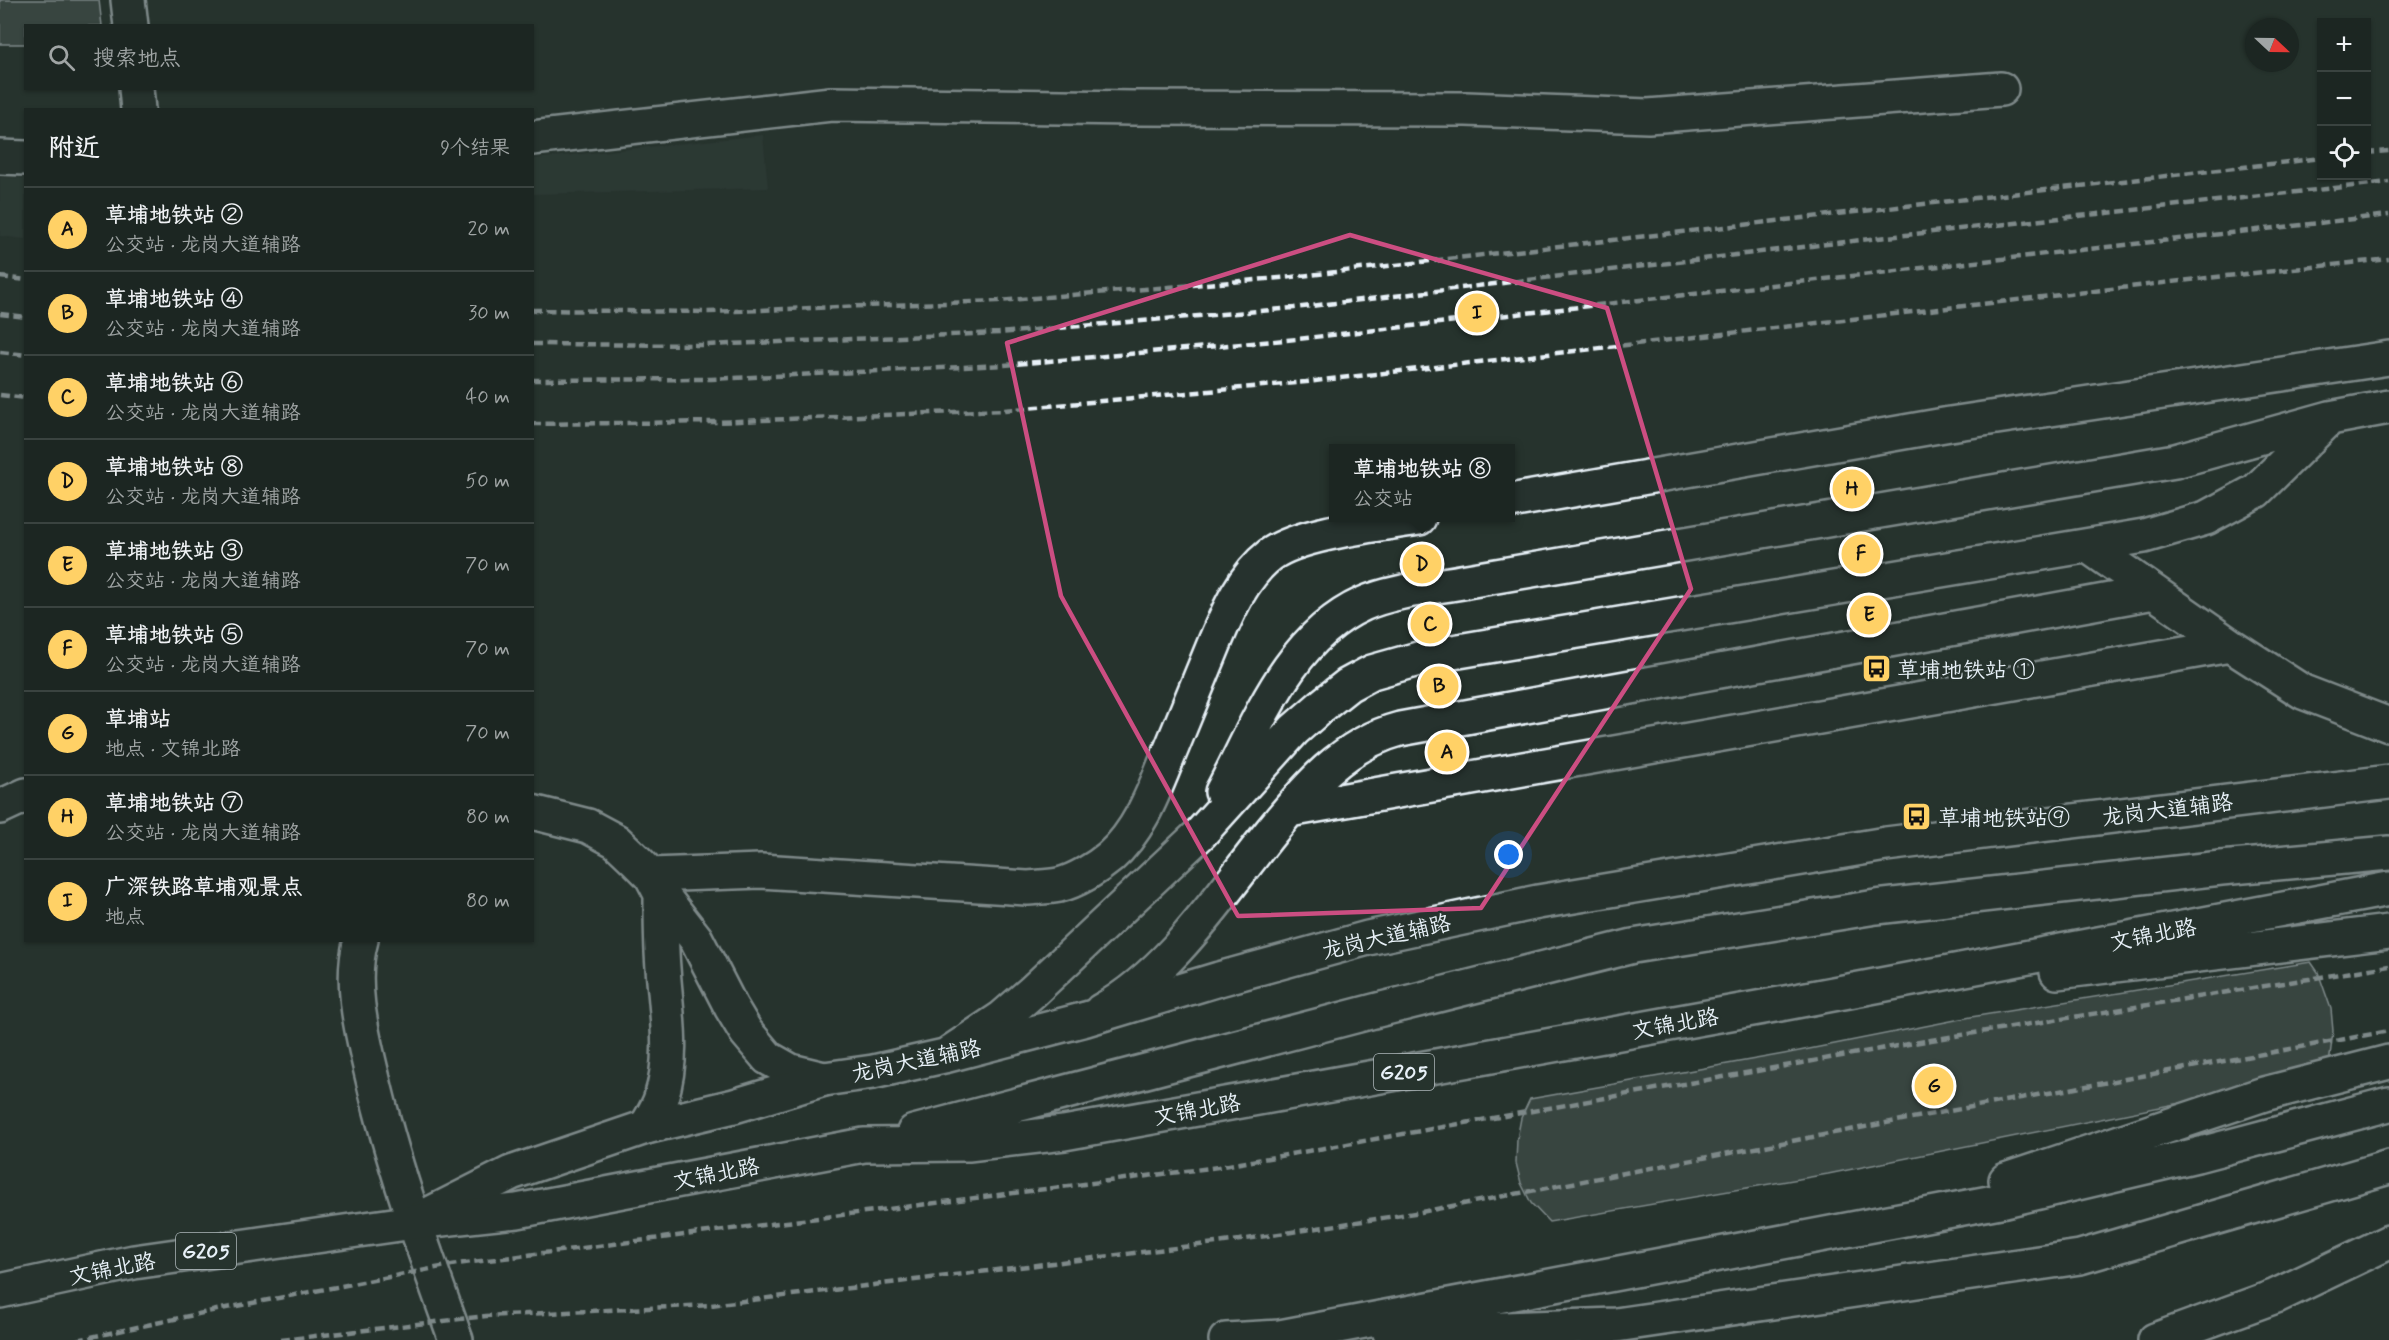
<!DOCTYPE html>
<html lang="zh">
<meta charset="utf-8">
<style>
:root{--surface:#1c2622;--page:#252e2a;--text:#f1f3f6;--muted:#a0a5a5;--line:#3a4340;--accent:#ffd166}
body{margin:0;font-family:Mynerve,"LXGW WenKai TC",sans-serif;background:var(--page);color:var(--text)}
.controls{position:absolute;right:18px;top:18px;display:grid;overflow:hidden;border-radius:0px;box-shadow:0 2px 4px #0004}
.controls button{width:54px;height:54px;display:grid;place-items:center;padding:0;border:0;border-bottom:2px solid var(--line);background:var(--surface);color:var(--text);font:30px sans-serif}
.compass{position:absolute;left:2245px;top:18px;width:54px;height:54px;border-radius:50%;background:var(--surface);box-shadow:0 2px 4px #0004;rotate:112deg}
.you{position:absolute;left:1509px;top:855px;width:21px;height:21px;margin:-15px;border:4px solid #fff;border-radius:50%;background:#1a73e8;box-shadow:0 0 0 9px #1a73e833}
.badge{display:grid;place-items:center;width:39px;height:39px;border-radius:50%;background:var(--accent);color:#111;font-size:20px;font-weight:700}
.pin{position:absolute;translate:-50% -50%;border:3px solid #fff;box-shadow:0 2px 6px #0006}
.popup{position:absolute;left:1329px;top:444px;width:186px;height:78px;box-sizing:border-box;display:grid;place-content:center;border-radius:0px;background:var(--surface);filter:drop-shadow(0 2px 4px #0005);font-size:20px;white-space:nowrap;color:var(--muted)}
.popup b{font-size:22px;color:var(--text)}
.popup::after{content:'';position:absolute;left:50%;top:100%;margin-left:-12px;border:12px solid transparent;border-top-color:var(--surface)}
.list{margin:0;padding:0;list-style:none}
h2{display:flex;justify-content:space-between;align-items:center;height:78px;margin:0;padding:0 24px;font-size:26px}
h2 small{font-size:20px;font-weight:400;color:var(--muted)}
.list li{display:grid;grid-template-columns:39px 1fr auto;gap:18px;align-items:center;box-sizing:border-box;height:84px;padding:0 24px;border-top:2px solid var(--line)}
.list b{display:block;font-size:22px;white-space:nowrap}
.list p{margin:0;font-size:20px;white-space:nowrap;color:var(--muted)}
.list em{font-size:20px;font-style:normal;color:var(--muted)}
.icon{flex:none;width:33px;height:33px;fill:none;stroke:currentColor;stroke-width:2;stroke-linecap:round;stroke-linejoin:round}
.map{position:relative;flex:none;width:2389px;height:1340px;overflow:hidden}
.search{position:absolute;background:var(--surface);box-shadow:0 2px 4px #0004;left:24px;top:24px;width:510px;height:66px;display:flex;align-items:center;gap:15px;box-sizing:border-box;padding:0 21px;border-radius:0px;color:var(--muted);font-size:22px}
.panel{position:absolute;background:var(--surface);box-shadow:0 2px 4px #0004;left:24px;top:108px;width:510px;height:834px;border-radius:0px}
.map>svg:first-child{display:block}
.built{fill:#333f3a}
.building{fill:#505c59;stroke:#e8f1f8;stroke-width:1.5}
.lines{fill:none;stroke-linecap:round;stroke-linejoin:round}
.minor-casing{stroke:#e8f1f8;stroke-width:38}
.major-casing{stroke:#e8f1f8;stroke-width:38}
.highway-casing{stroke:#e8f1f8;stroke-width:38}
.minor{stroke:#26332d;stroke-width:33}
.major{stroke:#26332d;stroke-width:33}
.highway{stroke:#26332d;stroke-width:33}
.rail{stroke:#e8f1f8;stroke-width:4.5;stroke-dasharray:9 4.5;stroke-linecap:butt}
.marked{fill:none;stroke:#cc4e82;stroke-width:4.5;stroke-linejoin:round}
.labels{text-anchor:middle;stroke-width:5;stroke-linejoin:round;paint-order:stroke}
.shield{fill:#26332d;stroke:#aeb8bb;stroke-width:1.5}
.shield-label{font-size:21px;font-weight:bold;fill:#e8f1f8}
.poi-label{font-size:22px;fill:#e8f1f8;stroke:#26332d;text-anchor:start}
.street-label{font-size:22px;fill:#e8f1f8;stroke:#26332d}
</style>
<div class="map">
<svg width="2389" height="1340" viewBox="0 0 2389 1340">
<rect width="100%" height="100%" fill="#26332d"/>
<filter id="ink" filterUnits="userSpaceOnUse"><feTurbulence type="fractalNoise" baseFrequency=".0167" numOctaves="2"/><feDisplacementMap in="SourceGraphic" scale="12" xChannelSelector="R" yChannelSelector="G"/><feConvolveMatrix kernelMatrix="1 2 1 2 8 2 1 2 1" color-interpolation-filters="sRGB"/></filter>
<g filter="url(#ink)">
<path class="built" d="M763,135L768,188L533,194V159Z
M0,177L25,178V239L0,236Z"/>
<path class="building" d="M0,0H99L102,26H26V44H0Z
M2311,962L2318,972L2331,1009L2333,1031L2328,1073L1828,1174L1549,1222L1531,1203L1521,1183L1516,1163L1517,1139L1521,1118L1530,1099L1784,1054L1971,1017Z"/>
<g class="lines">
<defs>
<path id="minor" d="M128,0L131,26
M136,88L138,110
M532,138L831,104L1133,108L1466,109L1648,116L2001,89
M0,157L26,158
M1510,501L1950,424L2389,358
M2088,546L2230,645L2303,692L2389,725
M1222,792C1258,724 1288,638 1363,604C1391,591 1436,587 1467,581L2175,461L2330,418L2389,407
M0,807L26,795
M1289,810L2230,645
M532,812L588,826L616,841L637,861L651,875L661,894L696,939L731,1007L746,1032L768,1058L791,1071L824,1079
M651,875L761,871L1027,888C1037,887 1049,887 1059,885C1076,881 1097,868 1110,857C1142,829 1156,785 1172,747C1186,712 1201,677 1215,642C1228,611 1243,576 1270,555C1299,533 1382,524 1419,518
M361,940C349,983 362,1033 372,1075C393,1166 425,1253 456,1340
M1101,1011C1170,973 1221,894 1270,833C1306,788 1343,744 1400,729L2154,592
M951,1052L1002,1018L1032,992L1201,833L1294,730L1324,704L1348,685L1372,672L1429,656L2144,536L2206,518L2256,491L2330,418
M646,1127C651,1118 658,1108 661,1098C675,1055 666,1012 663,968C661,944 661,918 661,894
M2155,1340L2276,1296L2389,1242"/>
<path id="major" d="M416,1221L511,1173L646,1127L734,1106L824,1079L873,1072L944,1056L1086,1019L1219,979L1368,938L1538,902L1886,844L2389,782"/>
<path id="highway" d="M2057,972L2389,932
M914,1132L1374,1011L1633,946L1876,907L2221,868L2389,853
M2006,1180L2264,1094L2389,1062
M0,1291L134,1262L414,1222L517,1211L864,1145L968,1144L1064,1133L1780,1004L2389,889
M1390,1333L1616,1325L2080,1257L2389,1167
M1226,1340L1280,1337L2005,1200L2197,1155L2389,1104"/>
</defs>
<use href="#minor" class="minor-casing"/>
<use href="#major" class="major-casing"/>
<use href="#highway" class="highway-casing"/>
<use href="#minor" class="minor"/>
<use href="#major" class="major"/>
<use href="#highway" class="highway"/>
<path class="rail" d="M2366,153L2389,151
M0,277L26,280
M532,310L708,312L997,301L1292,277L2322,158
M0,314L26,317
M532,344L706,345L999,333L1294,308L1878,238L2389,182
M0,352L26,355
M532,380L711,379L1004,365L1297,339L2389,215
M0,395L26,398
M532,424L715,422L1004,410L1306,382L2207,278L2389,259
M77,1340L226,1308L457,1264L1218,1167L1931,1040L2389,966
M281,1340L486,1316L711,1305L1240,1240L1421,1212L1933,1114L2389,1031"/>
</g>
</g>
<path d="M0 0H2389V1340H0ZM1350,235L1607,308L1691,589L1481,908L1238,916L1061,596L1007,343Z" fill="#26332d" fill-opacity=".55" fill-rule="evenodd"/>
<path class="marked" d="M1350,235L1607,308L1691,589L1481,908L1238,916L1061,596L1007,343Z"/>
<defs>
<symbol id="bus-square" viewBox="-11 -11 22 22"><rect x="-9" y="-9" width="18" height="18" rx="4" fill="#ffd166" stroke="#26332d"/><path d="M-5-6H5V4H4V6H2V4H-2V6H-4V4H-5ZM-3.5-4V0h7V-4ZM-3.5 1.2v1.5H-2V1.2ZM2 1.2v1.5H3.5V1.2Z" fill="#111"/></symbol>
</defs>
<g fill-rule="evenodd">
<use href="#bus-square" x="1860" y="652" width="33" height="33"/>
<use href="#bus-square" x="1900" y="800" width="33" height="33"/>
</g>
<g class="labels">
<g class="shield">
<rect x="1374" y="1054" width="60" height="36" rx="4.5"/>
<rect x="176" y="1233" width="60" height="36" rx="4.5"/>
</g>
<g class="shield-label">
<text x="1404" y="1079">G205</text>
<text x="206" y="1258">G205</text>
</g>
<g class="poi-label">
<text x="1897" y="677">草埔地铁站 ①</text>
<text x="1938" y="825">草埔地铁站⑨</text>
</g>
<g class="street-label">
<text transform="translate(2167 809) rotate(-7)" y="8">龙岗大道辅路</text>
<text transform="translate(2153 934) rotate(-11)" y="8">文锦北路</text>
<text transform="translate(1386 936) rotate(-13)" y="8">龙岗大道辅路</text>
<text transform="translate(1675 1023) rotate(-10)" y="8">文锦北路</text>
<text transform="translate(916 1060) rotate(-12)" y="8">龙岗大道辅路</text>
<text transform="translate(1197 1109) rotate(-10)" y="8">文锦北路</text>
<text transform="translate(716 1173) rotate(-11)" y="8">文锦北路</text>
<text transform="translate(112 1268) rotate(-11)" y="8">文锦北路</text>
</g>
</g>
</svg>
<div class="controls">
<button>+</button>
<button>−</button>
<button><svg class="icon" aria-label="locate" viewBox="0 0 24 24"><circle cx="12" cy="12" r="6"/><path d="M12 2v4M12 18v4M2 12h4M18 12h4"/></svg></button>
</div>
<svg class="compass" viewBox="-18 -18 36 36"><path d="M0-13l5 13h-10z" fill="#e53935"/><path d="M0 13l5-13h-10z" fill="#a0a5a5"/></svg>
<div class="you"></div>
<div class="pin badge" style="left:1447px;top:752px">A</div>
<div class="pin badge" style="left:1439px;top:686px">B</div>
<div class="pin badge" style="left:1430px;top:624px">C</div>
<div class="pin badge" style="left:1422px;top:564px">D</div>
<div class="popup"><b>草埔地铁站 ⑧</b>公交站</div>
<div class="pin badge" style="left:1869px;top:615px">E</div>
<div class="pin badge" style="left:1861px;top:554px">F</div>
<div class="pin badge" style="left:1934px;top:1086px">G</div>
<div class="pin badge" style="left:1852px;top:489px">H</div>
<div class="pin badge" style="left:1477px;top:313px">I</div>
<div class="search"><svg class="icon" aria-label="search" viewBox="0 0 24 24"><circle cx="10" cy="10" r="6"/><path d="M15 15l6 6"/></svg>搜索地点</div>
<section class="panel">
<h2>附近<small>9个结果</small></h2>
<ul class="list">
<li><span class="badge">A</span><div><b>草埔地铁站 ②</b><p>公交站 · 龙岗大道辅路</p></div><em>20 m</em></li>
<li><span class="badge">B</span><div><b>草埔地铁站 ④</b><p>公交站 · 龙岗大道辅路</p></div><em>30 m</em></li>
<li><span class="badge">C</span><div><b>草埔地铁站 ⑥</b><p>公交站 · 龙岗大道辅路</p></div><em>40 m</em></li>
<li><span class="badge">D</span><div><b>草埔地铁站 ⑧</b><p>公交站 · 龙岗大道辅路</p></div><em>50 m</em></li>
<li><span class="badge">E</span><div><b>草埔地铁站 ③</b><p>公交站 · 龙岗大道辅路</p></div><em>70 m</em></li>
<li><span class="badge">F</span><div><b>草埔地铁站 ⑤</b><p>公交站 · 龙岗大道辅路</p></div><em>70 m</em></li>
<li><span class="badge">G</span><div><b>草埔站</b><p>地点 · 文锦北路</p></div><em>70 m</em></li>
<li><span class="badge">H</span><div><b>草埔地铁站 ⑦</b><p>公交站 · 龙岗大道辅路</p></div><em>80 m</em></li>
<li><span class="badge">I</span><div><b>广深铁路草埔观景点</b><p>地点</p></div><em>80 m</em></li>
</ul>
</section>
</div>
